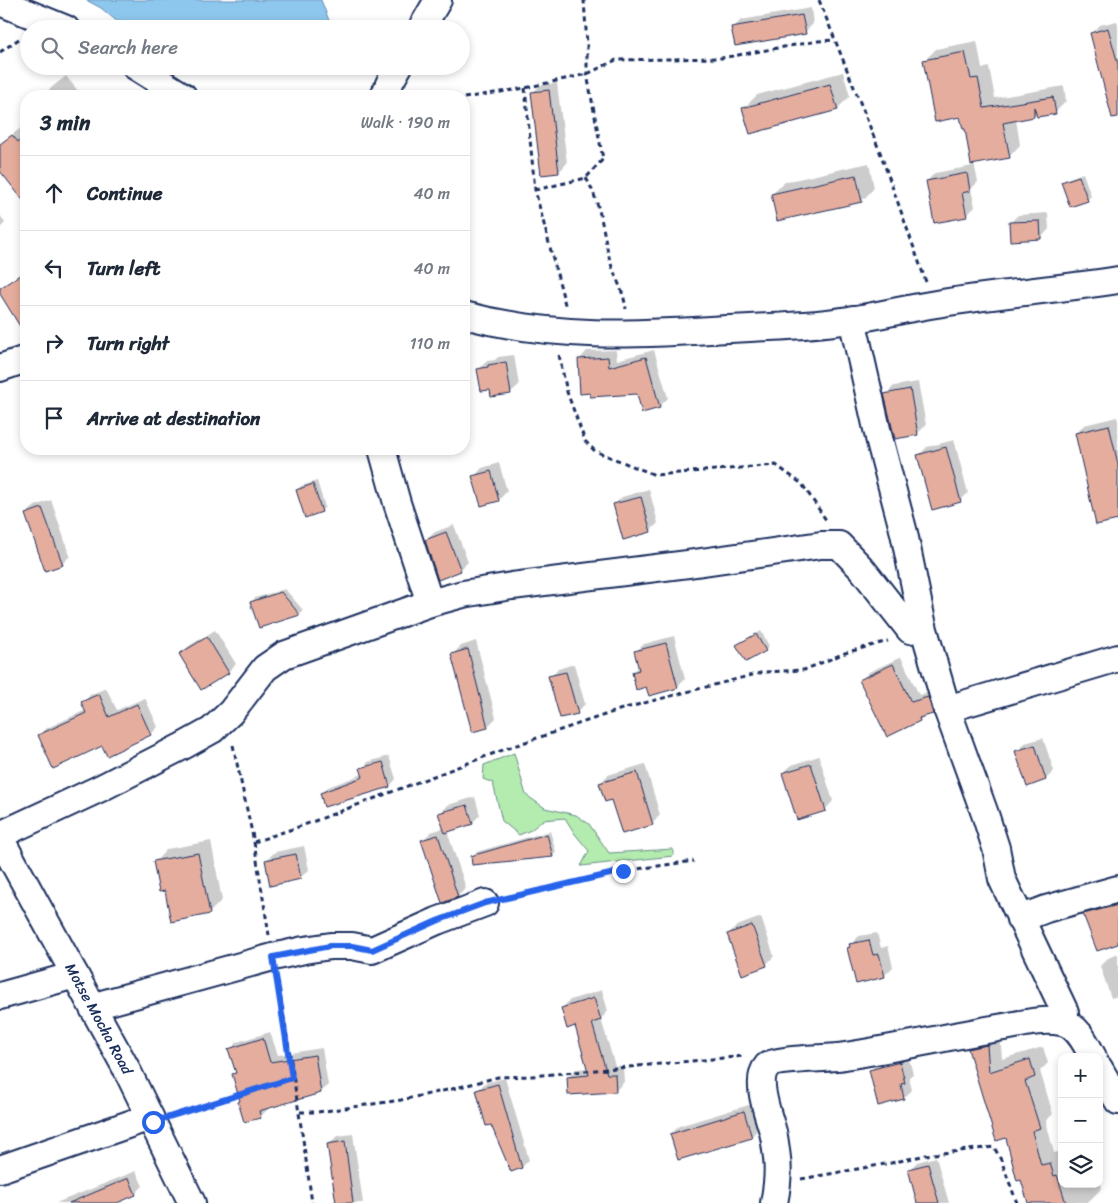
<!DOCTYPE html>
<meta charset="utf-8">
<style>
:root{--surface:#fff;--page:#f6f6f7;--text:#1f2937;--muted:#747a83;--line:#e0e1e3}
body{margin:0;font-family:Sriracha,sans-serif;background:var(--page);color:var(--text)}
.controls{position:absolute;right:15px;bottom:15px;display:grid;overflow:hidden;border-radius:10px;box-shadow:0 2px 8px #0003}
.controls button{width:45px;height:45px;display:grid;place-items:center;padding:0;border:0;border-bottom:1px solid var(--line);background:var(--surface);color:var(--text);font:25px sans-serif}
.stop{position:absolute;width:15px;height:15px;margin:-11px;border:4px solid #2563eb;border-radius:50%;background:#fff}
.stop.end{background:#2563eb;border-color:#fff;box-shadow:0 1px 5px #0008}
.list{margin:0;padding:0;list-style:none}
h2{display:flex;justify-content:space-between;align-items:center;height:65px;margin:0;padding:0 20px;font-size:21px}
h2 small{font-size:16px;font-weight:400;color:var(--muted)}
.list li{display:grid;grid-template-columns:32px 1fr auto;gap:15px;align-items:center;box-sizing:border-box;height:75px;padding:0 20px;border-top:1px solid var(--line)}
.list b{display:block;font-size:19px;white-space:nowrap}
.list em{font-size:16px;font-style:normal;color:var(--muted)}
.icon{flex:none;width:28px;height:28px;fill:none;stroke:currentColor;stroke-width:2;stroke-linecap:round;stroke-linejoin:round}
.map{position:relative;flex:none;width:1118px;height:1203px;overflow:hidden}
.search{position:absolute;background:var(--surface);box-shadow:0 2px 8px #0003;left:20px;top:20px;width:450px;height:55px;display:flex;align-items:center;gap:12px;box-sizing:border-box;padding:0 18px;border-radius:28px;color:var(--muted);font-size:19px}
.panel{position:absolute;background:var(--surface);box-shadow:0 2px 8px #0003;left:20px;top:90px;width:450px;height:365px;border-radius:20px}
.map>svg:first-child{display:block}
.green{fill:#b4ebae;stroke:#688d86}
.water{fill:#8ec7ee;stroke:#608ab4}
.shadow{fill:#0003}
.building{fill:#e5ad9e;stroke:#1b2f5e}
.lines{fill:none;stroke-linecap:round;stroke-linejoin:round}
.street-casing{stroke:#1b2f5e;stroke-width:30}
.path{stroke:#1b2f5e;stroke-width:3;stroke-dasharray:5 4;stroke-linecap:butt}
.street{stroke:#fff;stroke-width:26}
.route{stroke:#2563eb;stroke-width:6}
.labels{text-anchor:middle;stroke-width:4;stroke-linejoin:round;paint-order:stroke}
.street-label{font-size:15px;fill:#1b2f5e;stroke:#fff}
</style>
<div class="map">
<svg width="1118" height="1203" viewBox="0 0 1118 1203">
<rect width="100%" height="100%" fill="#fff"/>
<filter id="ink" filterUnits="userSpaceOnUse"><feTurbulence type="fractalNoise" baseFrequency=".02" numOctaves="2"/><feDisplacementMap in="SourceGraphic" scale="10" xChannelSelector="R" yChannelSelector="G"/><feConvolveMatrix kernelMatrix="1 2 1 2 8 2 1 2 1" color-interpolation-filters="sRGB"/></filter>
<g filter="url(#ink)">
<path class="green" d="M514,753L526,795L545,808L576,815L589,824L609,853L673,849V856L581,866L589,851L575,834L565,818L543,820L531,830L519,835L502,821L493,783L483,779L484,765Z"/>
<path class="water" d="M86,0H321L332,28L126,29L101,8Z"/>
<path class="shadow" d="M811,8L813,24L805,32L733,28L741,20Z
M1117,21L1118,26V81L1091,34L1100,25Z
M977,41L982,69L989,67L995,98L1064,86L1066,101L1055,113H1037L1034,116L1016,119L1020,145L1009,157L974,163L978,182L971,189L975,207L966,216L927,181L935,173L973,166L966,127L961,115L925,60L936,49Z
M843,72L850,96L837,109L744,108L757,95Z
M66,76L82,96H43L51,88Z
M557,83L567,163L559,172L532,93L541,85Z
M90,91L94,96H83Z
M26,124V190L20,195L0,169V144Z
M869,163L874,188L862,201L772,194L785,182Z
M1083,173L1091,196L1087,200L1063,183L1066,179Z
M1048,213L1049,229L1041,238L1010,223L1018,215Z
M0,215L5,223L0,228Z
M22,273L26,280V322L21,325L0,292V288Z
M616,350L617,360L654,350L668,398L659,407L579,360L587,351Z
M514,355L519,385L510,393L491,388L479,369L487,361L495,360L498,357Z
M918,382L926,425L917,434L886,394L894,386Z
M1117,417L1118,421V519L1076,433L1084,425Z
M954,440L968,493L960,501L919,455L927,447Z
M499,463L507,491L499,500L474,477L482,468Z
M317,481L325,507L321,511L297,490L301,486Z
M649,489L658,523L650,531L614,505L622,497Z
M51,500L70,556L62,564L26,514L35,506Z
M454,525L468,562L460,570L426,540L435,532Z
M285,589L303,610L299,614L260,626L252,602L255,598Z
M215,630L236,664L228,672L180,654L189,646Z
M761,631L769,646L765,650L738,645Z
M674,636L685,679L677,687L647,686L633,672L639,666L636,652L644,644Z
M476,641L496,718L487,727L453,654L461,646Z
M901,657L919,695L936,690L940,705L932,713L925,715L920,720L888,736L861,680L869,672Z
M574,664L585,704L577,712L550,677L558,669Z
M106,688L117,710L145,698L158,727L151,734L39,736L47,728L86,710L83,703L90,695Z
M1043,738L1054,771L1046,779L1028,785L1017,752L1025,743Z
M389,756L396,779L390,786L325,805L321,793L328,787L363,774L362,769L368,762Z
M819,756L833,801L825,810L783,773L792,765Z
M645,764L660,815L652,824L612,798L600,783L608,775Z
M475,797L480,815L472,823L447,831L466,888L458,896L443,901L423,840L431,832L444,828L440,814L448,805Z
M550,831L556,852L553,856L473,864L472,856L476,852Z
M211,841L222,900L209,913L166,890L155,862L167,849Z
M304,846L309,870L300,878L266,860L275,852Z
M1118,899V942L1085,915L1093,906Z
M761,917L774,956L766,965L728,934L737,926Z
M877,933L881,948L888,946L893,967L885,975L848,948L859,936Z
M1118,954V996L1111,998L1100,966L1108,958Z
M602,990L608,1011L601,1019L615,1066H623L624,1082L616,1090L568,1078L576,1069L588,1068L575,1025L562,1008L570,1000Z
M270,1032L278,1055L322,1048L328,1085L321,1092L268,1107V1109L261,1116L245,1121L241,1100L233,1075L237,1071L230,1050L237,1042Z
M1000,1032L1002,1059L1043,1047L1048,1063L1040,1071L1053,1114L1046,1121L1054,1153L1062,1151V1184H1099V1178L1102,1188L1088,1202L1029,1203L1007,1137L970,1049L983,1036Z
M908,1055L913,1074L909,1077L912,1090L904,1098L879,1105L870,1071L879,1062Z
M505,1078L529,1160L522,1167L512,1171L478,1090L485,1083Z
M752,1104L759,1128L751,1137L671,1134L679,1126Z
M353,1134L363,1203H337L329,1144L337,1136Z
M936,1157L949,1203H918L909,1170L917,1162Z
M136,1171L143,1186L135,1194L114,1203H56Z"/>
<path class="building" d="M802,15L806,34L735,46L731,27Z
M1108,28L1118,64V117L1112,118L1090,33Z
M965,52L971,79L978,78L984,108L1053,97L1056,114L1037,117L1034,107V117L1003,123L1010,158L971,165L965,129H963L960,117L935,122L923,60Z
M830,84L838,110L750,134L742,108Z
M549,90L559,173L541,175L531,92Z
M12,135L18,142L26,136V204L0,171V144Z
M967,173L970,191L962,193L967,217L934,223L926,181Z
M856,175L862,202L777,221L771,194Z
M1079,176L1088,201L1070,207L1061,182Z
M1040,221L1041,239L1010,241L1009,222Z
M26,271V336L0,294V288Z
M608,357L609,367L646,357L660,408L642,413L637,394L590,397V393L580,394L578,359Z
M506,362L511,394L491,397L490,390L481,391L477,369L488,367V365Z
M910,389L918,435L895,439L884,394Z
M1109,425L1118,464V520L1096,525L1075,433Z
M946,447L961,502L932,510L917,455Z
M491,471L499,501L481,506L472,476Z
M313,484L322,512L305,518L296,490Z
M641,497L651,532L623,540L613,504Z
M42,508L63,565L45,571L25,514Z
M446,532L461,571L438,580L425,540Z
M281,592L300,615L259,628L250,602Z
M756,634L766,651L746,662L736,645Z
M207,637L229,673L201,690L179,654Z
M666,643L678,688L649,696L646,687L636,690L632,672L639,670L634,651Z
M468,649L488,728L472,732L451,654Z
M893,664L911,702L928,697L933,714L919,718L920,721L887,737L859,680Z
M566,672L578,714L560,718L548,676Z
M99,694L109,717L137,704L151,735L107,756L102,746L53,769L38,735L86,713L81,702Z
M1035,745L1046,780L1027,787L1015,751Z
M383,762L390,787L324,807L320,793L363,777L360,768Z
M811,764L826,811L797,820L782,773Z
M637,772L653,825L622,834L611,800L605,802L599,783Z
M467,805L473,824L445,833L438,813Z
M547,834L553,857L472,865L471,856Z
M438,835L458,897L442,903L421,840Z
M198,853L210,914L171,922L165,891L159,892L153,861Z
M296,854L301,879L270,886L265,860Z
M1118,905V944L1097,951L1083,914Z
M752,925L767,966L742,975L727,934Z
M869,940L873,955L879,954L885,977L856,984L847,948L850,947L849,944Z
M594,998L601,1020L592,1023L607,1074H615L616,1092L568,1095L567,1077L589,1075L575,1026L567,1029L561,1008Z
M263,1038L270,1062L315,1055L321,1093L259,1111L261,1118L244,1122L238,1102L240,1101L232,1074L236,1073L228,1049Z
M987,1045L989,1072L1030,1059L1035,1077L1025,1081L1040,1128L1032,1131L1041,1165L1050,1163L1054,1176L1057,1175L1066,1203H1028L1021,1180L1017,1181L1006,1138L996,1141L968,1049Z
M900,1062L905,1083L901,1084L904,1099L878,1106L869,1070Z
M498,1084L522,1168L511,1172L491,1125L486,1126L476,1090Z
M744,1111L752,1138L678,1160L670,1134Z
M345,1141L353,1203H336L327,1144Z
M928,1164L939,1203H917L908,1169Z
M129,1178L136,1195L117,1203H69Z"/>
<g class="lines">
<defs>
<g id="street">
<path d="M0,2L66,29"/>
<path d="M421,29L438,0"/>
<path d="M135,66L183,96"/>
<path d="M384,96L389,84L399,66"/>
<path d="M464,315C554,339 635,335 727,329C770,327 813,326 856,319C881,315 905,309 930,305C992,294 1056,290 1118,280"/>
<path d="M854,319L855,332L879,438L904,533L923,626L947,709L985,814L996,848L1002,879L1065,1012L1063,1022"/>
<path d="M0,368L26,359"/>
<path d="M382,449L397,503L430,603"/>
<path d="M947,709L1118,658"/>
<path d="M0,835L101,788L185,745L212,730L231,712L265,668L284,655L430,603L463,594L512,586L688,564L821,545H839L862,569L910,630L923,626"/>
<path id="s1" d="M0,838L126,1068L192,1203"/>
<path d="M1020,919L1046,909L1118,889"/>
<path d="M0,996L75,975"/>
<path d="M93,1008L98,1005L273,957L304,950L331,946H352L372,950L437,921L485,903"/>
<path d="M1099,1068L1118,1101"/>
<path d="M0,1169L150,1117"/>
<path d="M774,1203C777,1188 779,1174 777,1158C776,1150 775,1140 773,1132C769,1116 754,1081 767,1066C776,1058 830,1059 845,1056C896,1048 947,1037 998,1028C1018,1025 1041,1018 1061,1022C1077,1024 1086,1044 1093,1057"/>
</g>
</defs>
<use href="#street" class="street-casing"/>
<path class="path" d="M819,0L880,152L926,282
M0,52L22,37
M525,88L535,190L566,308
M464,98L525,88L587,74L616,60L721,58L818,41L835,40
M586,178C601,203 603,233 610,261C615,277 624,292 626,309
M535,190L586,178L603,159L587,74V45L584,0
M559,355L567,392L585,441L595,451L655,475L776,465L802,484L826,520
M233,745L254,842L304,825L508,748L625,708L764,672L804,670L845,653L888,641
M254,842L269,935
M507,898L623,871L694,861
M277,980C290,1054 302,1129 312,1203
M300,1112H318L401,1100L452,1089L498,1077L532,1076L745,1056
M175,1115L293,1078
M801,1179L891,1163L926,1155L994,1147L1001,1160L1017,1203"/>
<use href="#street" class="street"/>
</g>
</g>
<g class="lines" filter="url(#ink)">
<path class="route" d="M153,1122L292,1078L273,957L330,946H352L372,950L437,921L485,903L623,871"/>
</g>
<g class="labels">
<g class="street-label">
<text dy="5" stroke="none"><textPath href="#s1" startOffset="206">Motse Mocha Road</textPath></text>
</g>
</g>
</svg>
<div class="controls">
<button>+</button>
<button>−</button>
<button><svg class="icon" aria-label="layers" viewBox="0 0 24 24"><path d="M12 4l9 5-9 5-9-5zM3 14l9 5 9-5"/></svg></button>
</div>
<div class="stop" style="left:153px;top:1122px"></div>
<div class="stop end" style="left:623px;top:871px"></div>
<div class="search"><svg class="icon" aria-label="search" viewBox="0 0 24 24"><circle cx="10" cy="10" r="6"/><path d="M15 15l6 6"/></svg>Search here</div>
<section class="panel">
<h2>3 min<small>Walk · 190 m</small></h2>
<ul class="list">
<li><svg class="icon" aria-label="ahead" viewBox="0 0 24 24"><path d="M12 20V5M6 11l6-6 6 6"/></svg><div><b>Continue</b></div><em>40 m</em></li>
<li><svg class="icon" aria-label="left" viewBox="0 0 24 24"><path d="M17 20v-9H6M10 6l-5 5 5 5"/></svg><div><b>Turn left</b></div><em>40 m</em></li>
<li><svg class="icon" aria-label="right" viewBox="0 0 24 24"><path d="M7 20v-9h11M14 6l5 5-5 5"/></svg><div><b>Turn right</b></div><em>110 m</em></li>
<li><svg class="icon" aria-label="arrive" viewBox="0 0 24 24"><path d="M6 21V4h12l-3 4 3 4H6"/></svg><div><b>Arrive at destination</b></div></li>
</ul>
</section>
</div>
